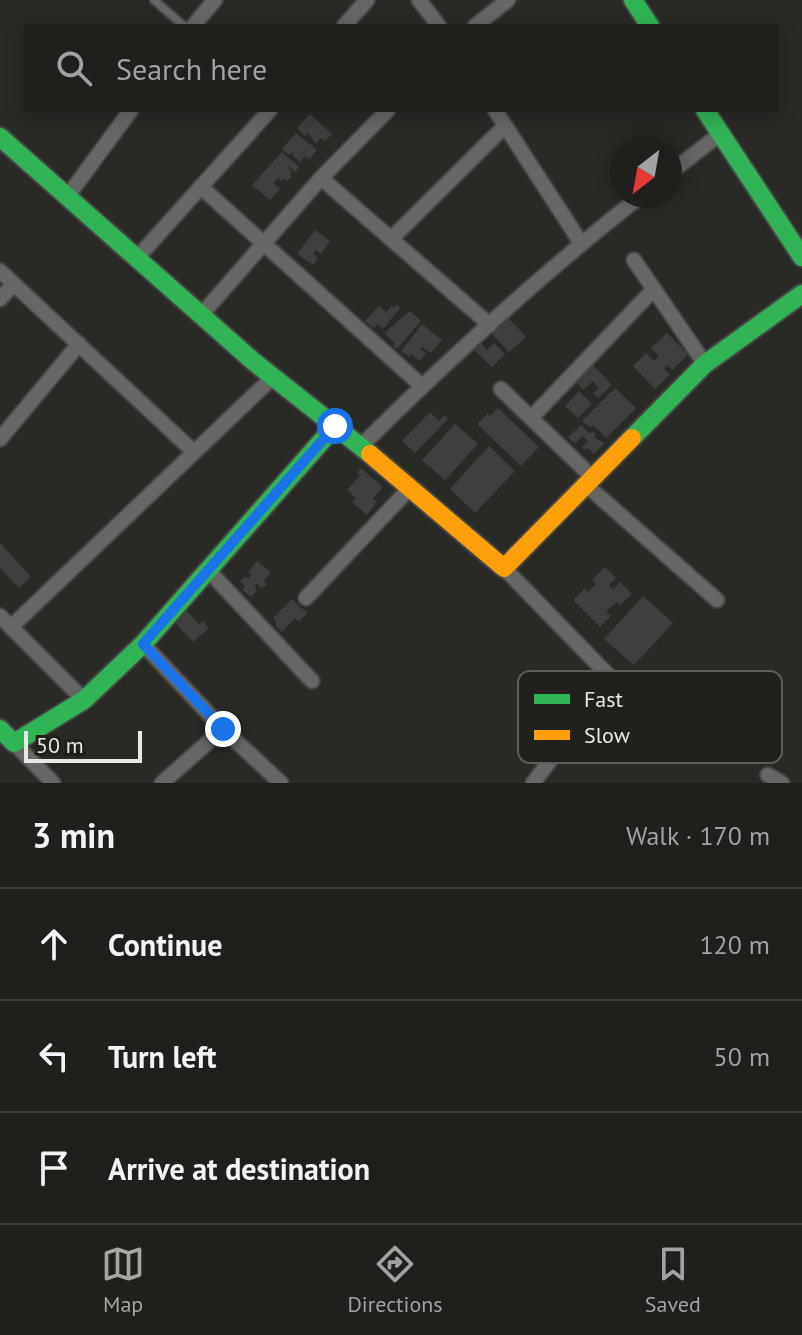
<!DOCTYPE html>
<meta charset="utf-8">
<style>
:root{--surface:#1f1f1c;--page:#272725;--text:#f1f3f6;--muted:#a1a2a3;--line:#3c3d3b;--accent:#a5a5a2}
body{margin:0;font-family:"PT Sans",sans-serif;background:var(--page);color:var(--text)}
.compass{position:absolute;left:610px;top:136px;width:72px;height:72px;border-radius:50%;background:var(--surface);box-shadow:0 4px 20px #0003;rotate:211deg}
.scale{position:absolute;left:24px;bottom:20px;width:118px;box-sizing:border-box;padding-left:8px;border:4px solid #e8e8e5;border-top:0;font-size:22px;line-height:28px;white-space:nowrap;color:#e8e8e5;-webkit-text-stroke:6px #21201c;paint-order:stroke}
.stop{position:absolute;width:24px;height:24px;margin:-18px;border:6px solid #1a73e8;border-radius:50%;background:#fff}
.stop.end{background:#1a73e8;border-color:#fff;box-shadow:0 2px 8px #0008}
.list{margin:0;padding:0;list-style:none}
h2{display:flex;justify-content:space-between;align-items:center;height:104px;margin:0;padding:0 32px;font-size:34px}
h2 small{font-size:26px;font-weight:400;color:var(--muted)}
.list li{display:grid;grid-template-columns:52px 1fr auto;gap:24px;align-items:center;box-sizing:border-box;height:112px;padding:0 32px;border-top:2px solid var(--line)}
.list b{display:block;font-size:30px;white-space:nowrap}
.list em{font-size:26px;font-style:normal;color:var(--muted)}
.icon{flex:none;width:44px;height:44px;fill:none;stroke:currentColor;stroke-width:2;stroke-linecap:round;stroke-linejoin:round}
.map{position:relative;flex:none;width:802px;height:783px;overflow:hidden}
.search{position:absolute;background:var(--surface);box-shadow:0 4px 20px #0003;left:24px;right:24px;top:24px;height:88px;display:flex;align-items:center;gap:20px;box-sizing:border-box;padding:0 28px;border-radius:0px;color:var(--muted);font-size:30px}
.sheet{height:440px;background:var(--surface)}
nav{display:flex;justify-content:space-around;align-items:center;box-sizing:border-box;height:112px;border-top:2px solid var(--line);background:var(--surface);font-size:22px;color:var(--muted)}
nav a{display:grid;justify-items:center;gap:4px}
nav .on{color:var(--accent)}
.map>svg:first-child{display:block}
.building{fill:#3e3e3c}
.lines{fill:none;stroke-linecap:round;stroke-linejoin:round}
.lane-casing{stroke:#454543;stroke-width:11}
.street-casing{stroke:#454543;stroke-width:18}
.fast-casing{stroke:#454543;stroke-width:22}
.slow-casing{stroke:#454543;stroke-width:22}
.lane{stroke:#666664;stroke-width:7}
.street{stroke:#666664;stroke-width:14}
.fast{stroke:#30b455;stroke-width:18}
.slow{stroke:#ff9f0a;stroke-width:18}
.route{stroke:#1a73e8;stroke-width:10}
.key{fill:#21201c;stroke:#5d5c58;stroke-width:2}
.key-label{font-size:22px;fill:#e8e8e5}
</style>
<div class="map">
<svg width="802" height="783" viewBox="0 0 802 783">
<rect width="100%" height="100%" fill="#292926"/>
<path class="building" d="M310,114L332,134L325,141L321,138L316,144L308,133L305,136L297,128Z
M296,133L317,150L309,159L305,156L300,162L292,155L294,151L289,155L282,149Z
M282,152L299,167L295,172L288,166L287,167L292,172L289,175L292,176L286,182L284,178L282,181L278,178L273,183L280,189L270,200L252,185Z
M315,230L330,241L321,254L316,250L313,254L318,258L313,265L297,254Z
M397,305L400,308L383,329L378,324L374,328L365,321L379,306L386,312L392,306L394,308Z
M410,311L421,321L397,349L393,346L395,343L384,333Z
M507,316L526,337L509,352L490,332Z
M422,324L442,340L431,353L422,347L420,349L426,353L420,361L411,354L409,357L401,351Z
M667,333L688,354L672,370L667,365L664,369L670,375L655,389L633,366L646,353L654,361L659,356L651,348Z
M479,341L487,350L494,343L505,354L492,367L472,348Z
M590,362L612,385L598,398L593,393L599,388L593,381L583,390L572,378Z
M615,388L636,408L606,438L593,425L590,428L582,421Z
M579,391L592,404L578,418L565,406Z
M498,408L539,447L521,466L477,424L488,413L490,416Z
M430,412L439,421L444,415L448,419L415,453L402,441Z
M455,424L478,444L445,480L422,460Z
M581,425L589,433L595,432V438L605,443L594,454L588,448L585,450L582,447L588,442L583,436L575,444L568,437Z
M489,446L515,471L475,513L450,489Z
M361,468L383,487L373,499L377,502L367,515L352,502L356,498L347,490L360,475L357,473Z
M0,543L31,577L19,588L0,568Z
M257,561L271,572L264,581L267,585L261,588L257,584L254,586L257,591L251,597L242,590L245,586L240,581L244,577L249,578L251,575L248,572Z
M605,567L616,578L609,585L613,589L620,582L632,594L620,605L617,602L606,611L611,616L600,627L573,600L585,588L588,592L596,584L592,580Z
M643,596L673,623L634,665L604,639Z
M292,599L307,613L300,621L294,619L282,632L276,626V622L273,618Z
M184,608L199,624L203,621L209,628L193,642L172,619Z"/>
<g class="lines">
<defs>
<path id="lane" d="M154,0L184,26"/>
<path id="street" d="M419,0L439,26
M193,26L215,0
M344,26L367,0
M475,26L508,0
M495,110L581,243
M670,173L720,134
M321,178L490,325
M201,187L422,386
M67,197L131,110
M391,239L505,126
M137,258L270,110
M634,260L705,364
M0,271L194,452
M0,299L14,284
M202,314L321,178L388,110
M501,389L592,477
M531,418L654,289
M0,439L79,344
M361,446C450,358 542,273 641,196
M585,484L717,600
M504,568L612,679L533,783
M208,570L312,681
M306,598L410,488
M0,616L84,700
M11,627L273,377
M143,644L223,729L281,783
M14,743L53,783
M768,775L782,783
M162,783L223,729"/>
<path id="fast" d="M633,0L650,26
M705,110L802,257
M0,137L253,361L370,454
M632,438L705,364L802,294
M0,729L14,743L84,700L143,644L335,426"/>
<path id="slow" d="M370,454L504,568L632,438"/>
</defs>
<use href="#lane" class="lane-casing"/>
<use href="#street" class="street-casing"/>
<use href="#fast" class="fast-casing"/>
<use href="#slow" class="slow-casing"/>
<use href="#lane" class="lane"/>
<use href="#street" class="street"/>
<use href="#fast" class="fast"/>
<use href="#slow" class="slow"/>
</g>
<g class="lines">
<path class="route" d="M223,729L143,644L335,426"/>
</g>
<rect x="518" y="671" width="264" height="92" rx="12" class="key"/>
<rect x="534" y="694" width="36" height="10" fill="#30b455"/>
<rect x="534" y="730" width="36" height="10" fill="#ff9f0a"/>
<g class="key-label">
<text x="584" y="707">Fast</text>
<text x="584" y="743">Slow</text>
</g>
</svg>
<svg class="compass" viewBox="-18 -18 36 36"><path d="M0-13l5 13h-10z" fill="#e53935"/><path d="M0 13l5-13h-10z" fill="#a1a2a3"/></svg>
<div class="scale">50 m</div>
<div class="stop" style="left:335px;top:426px"></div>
<div class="stop end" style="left:223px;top:729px"></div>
<div class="search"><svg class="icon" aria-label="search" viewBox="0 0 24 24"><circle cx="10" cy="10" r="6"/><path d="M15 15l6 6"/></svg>Search here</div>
</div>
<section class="sheet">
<h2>3 min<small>Walk · 170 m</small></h2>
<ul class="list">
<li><svg class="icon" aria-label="ahead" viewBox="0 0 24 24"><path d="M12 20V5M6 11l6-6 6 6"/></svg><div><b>Continue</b></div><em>120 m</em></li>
<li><svg class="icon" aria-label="left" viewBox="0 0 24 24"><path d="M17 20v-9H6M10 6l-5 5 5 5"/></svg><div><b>Turn left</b></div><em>50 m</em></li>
<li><svg class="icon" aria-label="arrive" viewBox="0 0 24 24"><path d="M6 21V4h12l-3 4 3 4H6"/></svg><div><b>Arrive at destination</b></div></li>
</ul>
</section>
<nav>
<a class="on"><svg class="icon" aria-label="map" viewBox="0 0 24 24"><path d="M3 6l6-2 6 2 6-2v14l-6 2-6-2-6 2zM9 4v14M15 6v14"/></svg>Map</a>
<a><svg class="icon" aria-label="directions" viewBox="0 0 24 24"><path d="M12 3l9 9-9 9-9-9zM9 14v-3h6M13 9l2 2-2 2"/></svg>Directions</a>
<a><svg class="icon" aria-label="saved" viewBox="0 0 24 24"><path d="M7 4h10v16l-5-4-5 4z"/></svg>Saved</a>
</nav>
